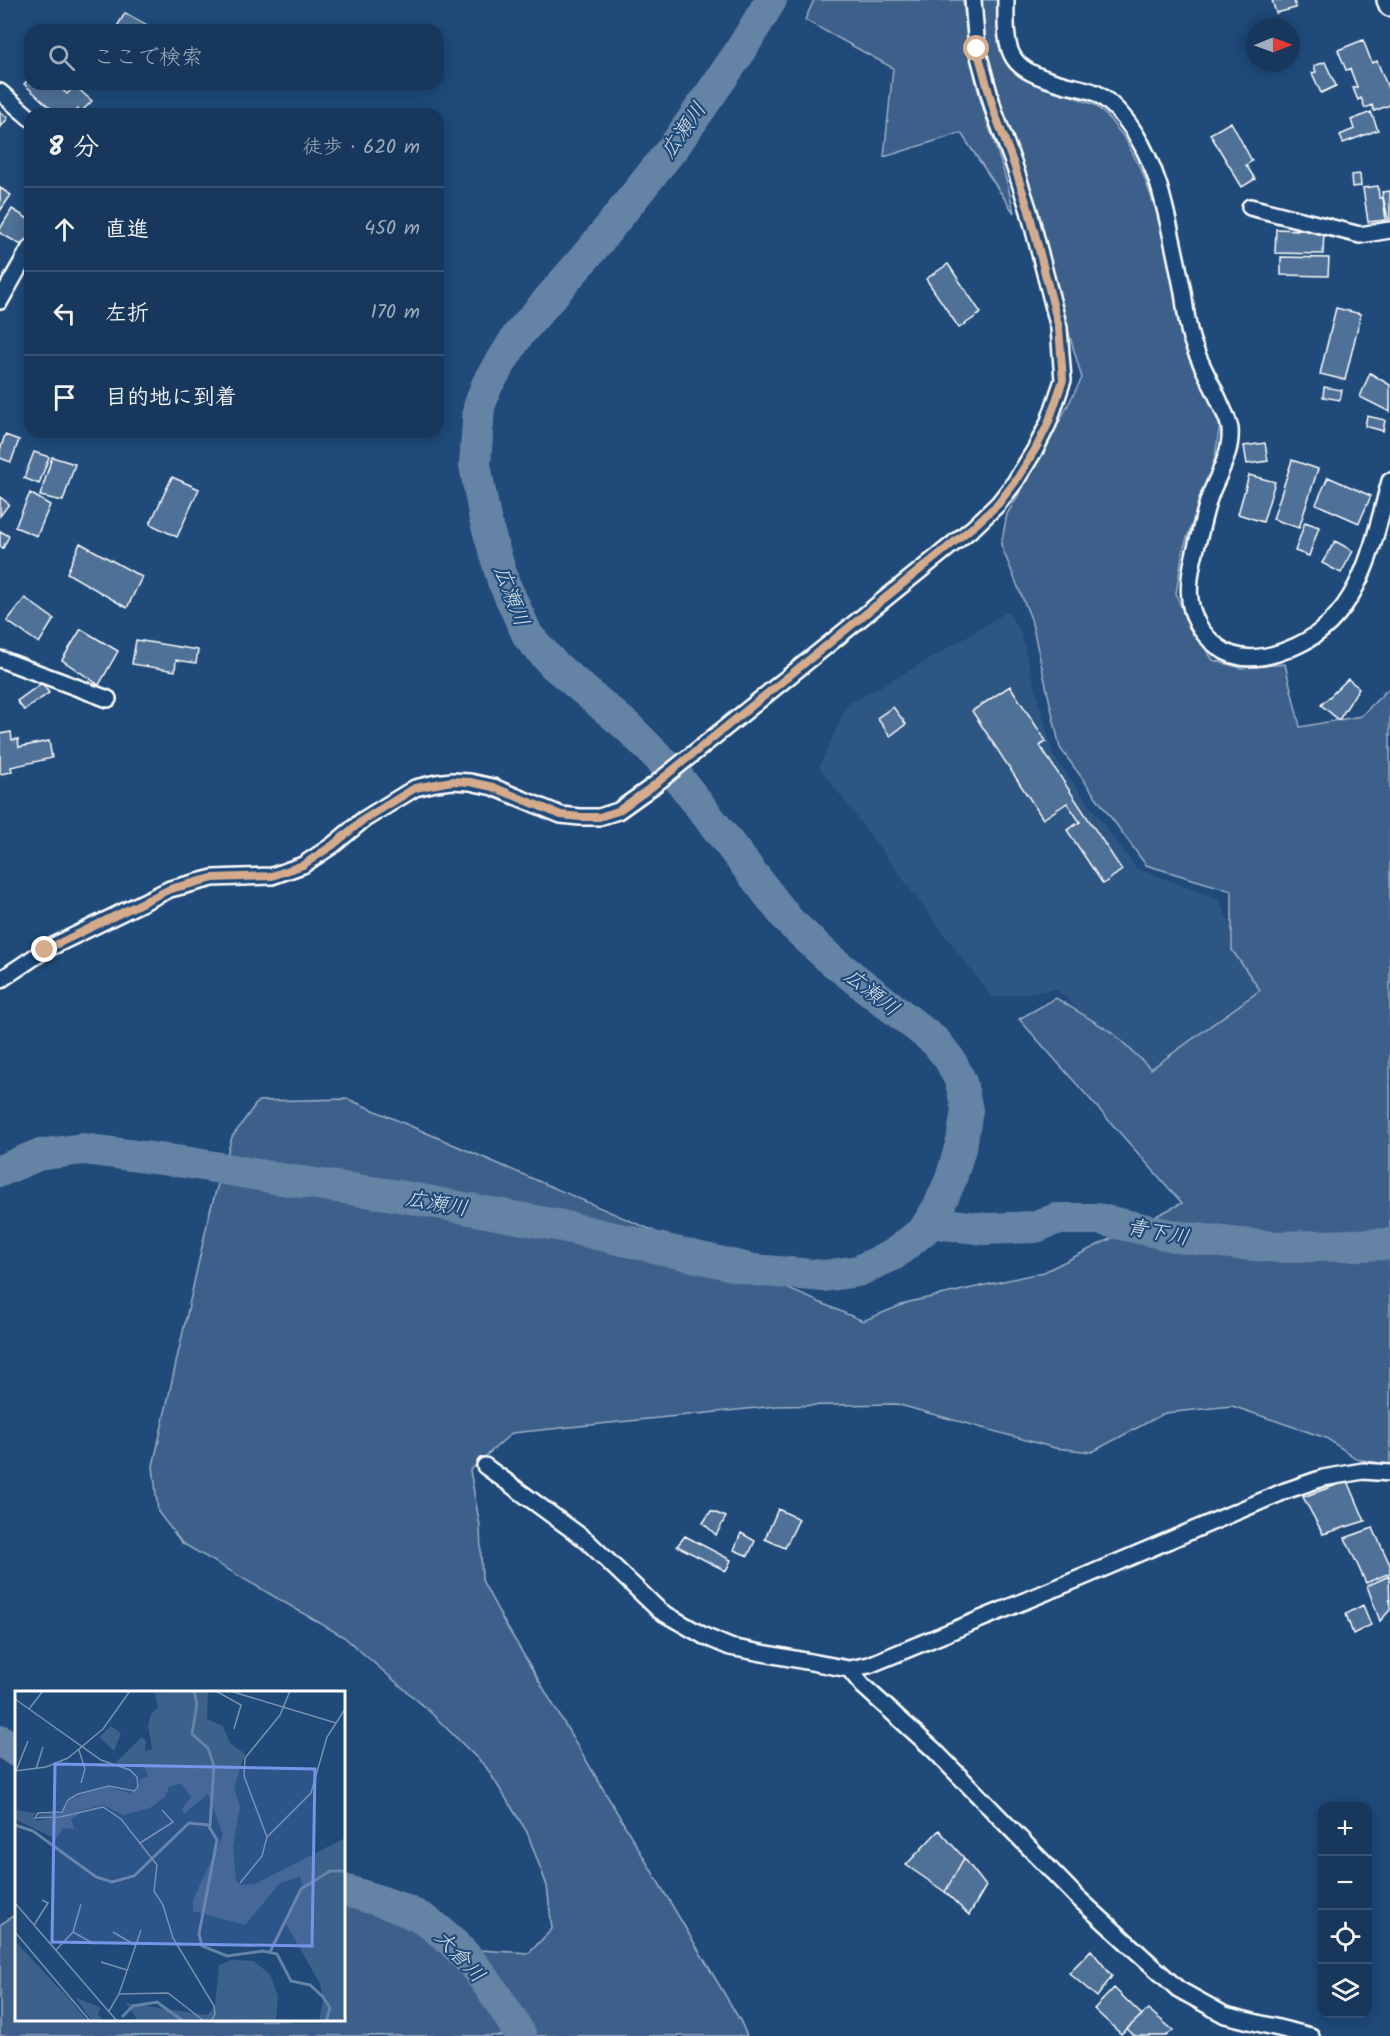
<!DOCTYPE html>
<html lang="ja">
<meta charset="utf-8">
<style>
:root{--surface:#17385c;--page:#203f62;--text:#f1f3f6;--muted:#9eacbb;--line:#365272}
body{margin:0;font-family:Kalam,"Klee One",sans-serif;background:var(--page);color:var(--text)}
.controls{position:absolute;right:18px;bottom:18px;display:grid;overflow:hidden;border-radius:12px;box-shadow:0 3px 15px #0003}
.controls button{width:54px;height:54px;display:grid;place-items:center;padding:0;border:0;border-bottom:2px solid var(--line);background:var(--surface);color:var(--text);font:30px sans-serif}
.compass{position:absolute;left:1246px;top:18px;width:54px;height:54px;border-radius:50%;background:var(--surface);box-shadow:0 3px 15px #0003;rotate:89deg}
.stop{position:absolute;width:18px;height:18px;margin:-14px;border:4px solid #d6ab8b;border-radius:50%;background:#fff}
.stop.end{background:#d6ab8b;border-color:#fff;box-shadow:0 2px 6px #0008}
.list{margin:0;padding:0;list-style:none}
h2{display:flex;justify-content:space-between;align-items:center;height:78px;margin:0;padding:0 24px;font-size:26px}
h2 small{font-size:20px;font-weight:400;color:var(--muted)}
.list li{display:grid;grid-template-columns:39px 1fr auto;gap:18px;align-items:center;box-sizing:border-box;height:84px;padding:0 24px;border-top:2px solid var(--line)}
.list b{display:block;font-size:22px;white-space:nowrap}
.list em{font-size:20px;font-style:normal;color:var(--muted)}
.icon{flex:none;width:33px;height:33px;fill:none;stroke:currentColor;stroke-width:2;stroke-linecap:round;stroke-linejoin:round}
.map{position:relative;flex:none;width:1390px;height:2036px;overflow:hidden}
.search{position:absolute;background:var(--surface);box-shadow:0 3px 15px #0003;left:24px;top:24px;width:420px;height:66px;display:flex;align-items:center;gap:15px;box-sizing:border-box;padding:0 21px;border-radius:18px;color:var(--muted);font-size:22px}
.panel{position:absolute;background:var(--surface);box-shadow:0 3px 15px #0003;left:24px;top:108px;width:420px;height:330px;border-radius:18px}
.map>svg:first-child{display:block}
.built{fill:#2e5683}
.green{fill:#3c618b;stroke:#9eb0c5;stroke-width:1.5}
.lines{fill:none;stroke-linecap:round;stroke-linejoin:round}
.river{stroke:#6583a4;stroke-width:32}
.building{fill:#507197;stroke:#fff;stroke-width:1.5}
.street-casing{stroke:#fff;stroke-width:20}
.secondary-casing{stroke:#fff;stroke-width:26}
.street{stroke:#1f4a7a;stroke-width:15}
.secondary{stroke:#1f4a7a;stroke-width:21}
.route{stroke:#d6ab8b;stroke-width:8}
.labels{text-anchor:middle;stroke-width:4.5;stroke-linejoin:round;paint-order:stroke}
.water-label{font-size:21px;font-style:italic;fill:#d8e0e8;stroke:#1f4a7a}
.inset-river{fill:none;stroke:#6583a4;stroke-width:3}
.inset-road{fill:none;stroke:#7992af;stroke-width:1.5}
.view{fill:#7795e8;fill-opacity:0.15;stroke:#7795e8;stroke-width:3}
.inset-edge{fill:none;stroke:#fff;stroke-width:3}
</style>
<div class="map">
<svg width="1390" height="2036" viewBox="0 0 1390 2036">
<rect width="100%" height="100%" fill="#1f4a7a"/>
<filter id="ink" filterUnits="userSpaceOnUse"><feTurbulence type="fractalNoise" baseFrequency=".0167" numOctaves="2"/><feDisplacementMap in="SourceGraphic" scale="12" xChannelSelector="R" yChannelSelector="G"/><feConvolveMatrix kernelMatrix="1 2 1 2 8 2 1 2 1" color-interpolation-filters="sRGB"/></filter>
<g filter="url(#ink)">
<path class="built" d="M1008,611L1021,634L1053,755L1136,868L1219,899L1266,1005L1147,1077L1056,989L992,998L819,767L848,704L925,662Z"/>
<path class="green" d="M814,0H963C966,36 972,71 982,106C994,142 1007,176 1014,213L961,133L884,157L893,68L805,20Z
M981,0H998L1004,50L1035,82L1095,105L1107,116L1126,140L1143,174L1161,223L1172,277L1191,353L1220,424L1215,458L1183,550L1176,594L1188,624L1213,660L1241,668L1285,664L1300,727L1361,716L1390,687V1465L1357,1459L1326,1438L1232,1406L1165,1413L1092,1452L1055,1448L896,1404L776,1406L512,1433L470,1470L480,1526L482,1580L503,1620L740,2020L747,2036H0V1925L16,1914V2020H344V1886L479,1950L529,1953L552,1929L547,1886L527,1832L486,1767L427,1709L344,1637L182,1543L158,1512L153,1466L210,1211L232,1137L258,1101L348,1099L863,1321L909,1302L1044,1272L1182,1203L1019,1019L1056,998L1113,1033L1151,1069L1260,990L1232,950V891L1146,865L1060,748L1031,619L1001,545L1007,514L1041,457L1082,378L1028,194L1003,118L986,51Z"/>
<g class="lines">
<path class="river" d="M0,1171L38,1155L83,1149L191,1163L281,1179L399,1196L562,1226L754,1270L824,1276L858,1271L893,1255L924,1230L939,1206L951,1179L962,1141L967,1110L961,1082L950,1060L936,1042L830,959L789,921L676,775L628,727L554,665L528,636L503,581L485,519L475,465L479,407L487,385L518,335L593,248L675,145L739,53L771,0
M929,1222L985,1229L1036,1227L1056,1219H1098L1179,1237L1240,1244L1280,1247L1390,1244
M0,1740L16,1751
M344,1890C370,1898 397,1905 421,1918C463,1942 497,1995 521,2036"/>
</g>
<path class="building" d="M1272,0H1294L1296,8L1276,13Z
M125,13L154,29V30H115Z
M1363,40L1372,63L1377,61L1390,93V105L1374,111L1372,105L1365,108L1361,98L1358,100L1353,88L1357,87L1350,69L1346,70L1338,50Z
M1325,62L1336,86L1321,93L1312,73L1316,72L1314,66Z
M30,78V84H56L67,94L75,86L92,101L81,112L78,109L74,114H68L63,110L57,114L24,84Z
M0,112L8,118L0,128Z
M1371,112L1378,130L1343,143L1340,135L1354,129L1351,120Z
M1231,122L1252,161L1246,165L1255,179L1242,187L1210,134Z
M1360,174L1361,186L1352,187L1351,175Z
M1378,186L1379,198H1383L1386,220L1368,222L1363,188Z
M0,188L11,195L0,211Z
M1390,191V219H1388L1382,192Z
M12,209L30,220V234L23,246L0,233V229Z
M1276,229L1324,231L1323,254L1275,253Z
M1281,257L1329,258L1328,276L1281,275Z
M948,264L981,313L959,328L926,279Z
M1336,308L1361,314L1345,380L1320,374Z
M1370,373L1390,385V412L1360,397Z
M1324,387L1342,390L1340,400L1323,397Z
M1367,416L1385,420L1383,431L1365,426Z
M5,435L19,440L11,462L0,458V450Z
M1265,443L1268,461L1247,464L1244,446Z
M34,452L49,457L39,484L24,478Z
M52,457L75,464L63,501L40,496Z
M1292,460L1318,469L1299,528L1273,519Z
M1249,475L1275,482L1263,522L1238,514Z
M172,477L199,489L177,537L150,524Z
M1328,477L1371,496L1359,523L1316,504Z
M30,493L50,505L37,536L15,527Z
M0,497L9,504L0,516Z
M1305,522L1319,527L1309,556L1295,551Z
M0,531L9,536L3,548L0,547Z
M1335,541L1353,551L1341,573L1322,563Z
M80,543L142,577L127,608L67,573Z
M25,598L54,619L39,643L7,621Z
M81,629L118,651L99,685L62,660Z
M136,640L198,650L196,663L176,660L175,671L132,664Z
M1348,679L1359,688L1339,720L1321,705Z
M42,683L49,693L24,710L17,701Z
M1010,686L1046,741L1040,746L1122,870L1103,884L1067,830L1080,822L1067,803L1043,819L972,711Z
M893,707L906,724L890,736L877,718Z
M11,732L12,740L18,739L19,747L49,741L52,758L11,767L12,772L0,774V734Z
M1348,1481L1365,1521L1323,1534L1303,1497Z
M778,1509L799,1519L785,1548L765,1539Z
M711,1511L726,1517L716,1535L703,1523Z
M1373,1528L1390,1565V1573L1366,1583L1345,1538Z
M741,1533L755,1541L748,1556L734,1550Z
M685,1536L731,1560L726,1571L677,1546Z
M1389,1576L1390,1610L1380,1621L1367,1586Z
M1363,1605L1371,1625L1353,1634L1346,1614Z
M939,1830L964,1858L945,1892L906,1865Z
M964,1858L986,1886L969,1915L945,1892Z
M1091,1950L1112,1976L1097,1997L1069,1973Z
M1114,1988L1142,2015L1121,2034L1094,2009Z
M1148,2009L1173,2030L1166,2036H1135L1127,2029Z"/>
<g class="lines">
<defs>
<path id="street" d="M1006,0C1005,58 1008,69 1066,85C1075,87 1087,89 1096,93C1128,112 1148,152 1159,186C1169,220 1176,257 1183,292C1185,307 1187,324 1191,338C1198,361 1212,383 1221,405C1224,412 1229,421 1230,429C1232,452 1219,473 1211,493C1206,506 1203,520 1200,533C1188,576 1178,616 1218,647C1241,665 1272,657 1296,646C1361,617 1373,543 1390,481
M0,92L30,118
M1250,207L1360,235L1390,230
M0,301L30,248
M0,659L108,699
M0,980L45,950L170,889L213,878L272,876L303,865L333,845L363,820L415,788L436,783L452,781L470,782L493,787L561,815L580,817H599L618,811L653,786L974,527L998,504L1015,482L1036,448L1048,424L1063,380L1059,328L1029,211L1014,165L994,111L977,49L973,0
M485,1466L586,1540L660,1611L704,1636L730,1647L849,1669L869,1665L1083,1577L1285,1491L1323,1478L1363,1471L1390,1473
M849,1669L863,1686L934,1750L1077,1897L1178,1989L1225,2015L1311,2036"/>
<path id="secondary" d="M1388,0L1390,5"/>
</defs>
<use href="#street" class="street-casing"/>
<use href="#secondary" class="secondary-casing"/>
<use href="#street" class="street"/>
<use href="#secondary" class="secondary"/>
</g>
</g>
<g class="lines" filter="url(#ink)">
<path class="route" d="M45,950L170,889L213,878L272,876L303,865L333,845L363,820L415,788L452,781L470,782L493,787L561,815L580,817H599L618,811L653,786L974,526L998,504L1015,482L1036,448L1048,424L1063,380L1059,328L1029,211L1014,165L994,111L977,49"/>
</g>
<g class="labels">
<g class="water-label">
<text transform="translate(683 130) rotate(-55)" y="7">広瀬川</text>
<text transform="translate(512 596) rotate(69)" y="7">広瀬川</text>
<text transform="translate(872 992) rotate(38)" y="7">広瀬川</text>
<text transform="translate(437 1203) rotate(10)" y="7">広瀬川</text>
<text transform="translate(1158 1232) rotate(11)" y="7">青下川</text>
<text transform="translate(460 1956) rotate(47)" y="7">大倉川</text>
</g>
</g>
<g transform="translate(15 1691)">
<rect width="330" height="330" fill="#1f4a7a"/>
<path d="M193,0L192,28L208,35L215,52L230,63L219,97L225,115L218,155L221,189L226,194L240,193L330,147V322L327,330H304L308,309L305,293L271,233L287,194L285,185L264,193L230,234L178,220V209L208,144L193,103L169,123L167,118L176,106L166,92L154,96L150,106L135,117L109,124L88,114L46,125L23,127L25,124L47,122L54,110L68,103L94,96L115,102L124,97L125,88L133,86L131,79L126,73L100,72L127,46L131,50L130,60L137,58L133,35L136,23L143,16L140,2ZM96,35L106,42L99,60L84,46ZM0,119L21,122L18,125L21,130L66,122L56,128L59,138L48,137L41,148L0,128ZM0,250L56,310L72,330H0ZM217,269L238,270L255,283L263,305L261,330H123L111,312L192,324L200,316L204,274ZM60,306L86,317L83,323L88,330H77Z" fill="#3c618b"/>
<path class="inset-river" d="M179,0L182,13L177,43L193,57L199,75L195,135M0,134L18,140L81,186L97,191L119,185L174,132L193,134L202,149L184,243L187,255L212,265L248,260L262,263L276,290L295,294L308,306L315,317L311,330M255,261L286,198L315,180H330M107,326L118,315L142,311L168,330"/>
<path class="inset-road" d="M201,0L226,14L219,38M215,0L321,32M0,8L86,69L115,79L122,86L123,96L119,100L94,95L63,103L53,109L47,121L23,122L20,127L45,126L88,116L106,128L142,174L139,200L148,214L158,247L199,315L200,323L196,330M14,18L28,0M64,59L70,78L66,92M21,78L28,56M0,80L31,76L53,67L88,38L115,0M1,80L13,50M252,146L296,102L312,46L330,18M125,152L158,131L147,119M225,192L247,165L252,146L229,85L230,67L265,24L275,0M0,212L102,330M19,234L33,212L27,209M0,241L75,330M58,241L79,253M98,241L120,254M41,259L58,241L66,213M86,271L112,279M104,303L153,302L189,330M94,320L104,303L126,239"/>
<path class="view" d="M40,73L300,78L297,255L37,251Z"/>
<rect width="330" height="330" class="inset-edge"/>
</g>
</svg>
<div class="controls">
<button>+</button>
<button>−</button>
<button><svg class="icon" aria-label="locate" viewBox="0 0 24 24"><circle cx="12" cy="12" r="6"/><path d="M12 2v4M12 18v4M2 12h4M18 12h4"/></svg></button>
<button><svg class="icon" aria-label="layers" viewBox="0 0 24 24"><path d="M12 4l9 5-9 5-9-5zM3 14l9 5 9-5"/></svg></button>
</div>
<svg class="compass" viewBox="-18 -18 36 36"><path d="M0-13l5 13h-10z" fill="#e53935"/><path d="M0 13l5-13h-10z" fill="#9eacbb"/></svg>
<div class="stop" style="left:977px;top:49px"></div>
<div class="stop end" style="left:45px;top:950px"></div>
<div class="search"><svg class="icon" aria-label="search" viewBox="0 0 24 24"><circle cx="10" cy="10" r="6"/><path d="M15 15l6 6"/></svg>ここで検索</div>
<section class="panel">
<h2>8 分<small>徒歩 · 620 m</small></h2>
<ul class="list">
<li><svg class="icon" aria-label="ahead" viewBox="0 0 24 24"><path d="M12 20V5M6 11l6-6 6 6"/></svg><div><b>直進</b></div><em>450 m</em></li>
<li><svg class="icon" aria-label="left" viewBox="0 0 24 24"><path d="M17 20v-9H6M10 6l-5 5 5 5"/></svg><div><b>左折</b></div><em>170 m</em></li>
<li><svg class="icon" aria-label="arrive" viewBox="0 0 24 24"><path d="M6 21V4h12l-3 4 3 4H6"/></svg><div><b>目的地に到着</b></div></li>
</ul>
</section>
</div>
